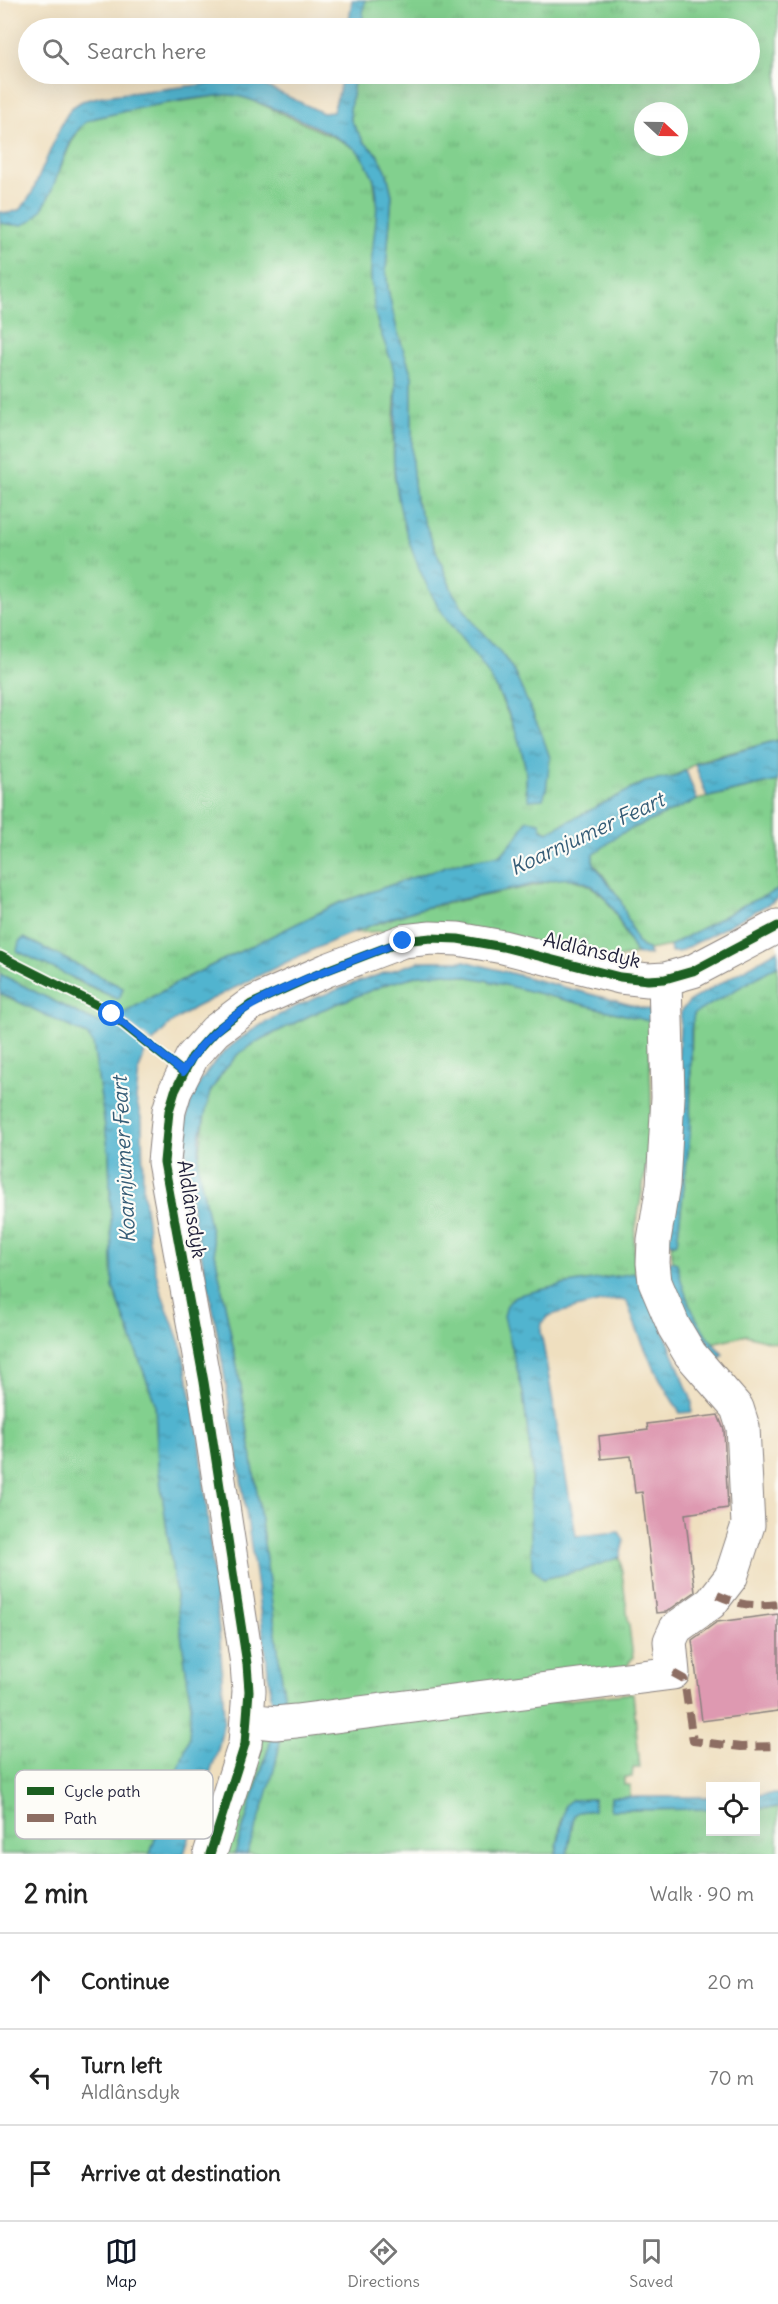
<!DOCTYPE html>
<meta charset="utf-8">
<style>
:root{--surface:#fff;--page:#f2f2f2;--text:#222;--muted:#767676;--line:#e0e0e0;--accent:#111827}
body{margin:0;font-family:Delius,sans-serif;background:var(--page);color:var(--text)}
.controls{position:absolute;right:18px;bottom:18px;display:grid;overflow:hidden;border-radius:0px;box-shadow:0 6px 24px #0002}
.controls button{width:54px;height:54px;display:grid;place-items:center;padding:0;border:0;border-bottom:2px solid var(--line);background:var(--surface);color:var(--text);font:30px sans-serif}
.compass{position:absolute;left:634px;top:102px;width:54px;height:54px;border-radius:50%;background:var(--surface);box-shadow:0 6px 24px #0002;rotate:112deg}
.stop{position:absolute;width:18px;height:18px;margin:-14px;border:4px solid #1a73e8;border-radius:50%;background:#fff}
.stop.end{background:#1a73e8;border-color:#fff;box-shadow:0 2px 6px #0008}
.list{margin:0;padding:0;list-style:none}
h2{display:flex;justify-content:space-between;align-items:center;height:78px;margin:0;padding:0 24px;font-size:26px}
h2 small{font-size:20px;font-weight:400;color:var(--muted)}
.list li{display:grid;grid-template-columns:39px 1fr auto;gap:18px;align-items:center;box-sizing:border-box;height:96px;padding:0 24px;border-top:2px solid var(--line)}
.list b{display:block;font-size:22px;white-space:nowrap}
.list p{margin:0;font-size:20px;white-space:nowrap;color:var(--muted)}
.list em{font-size:20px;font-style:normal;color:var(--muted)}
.icon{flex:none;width:33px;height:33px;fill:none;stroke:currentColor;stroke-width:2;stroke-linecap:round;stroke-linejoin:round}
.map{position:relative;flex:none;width:778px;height:1854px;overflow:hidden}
.search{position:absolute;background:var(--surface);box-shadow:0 6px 24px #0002;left:18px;right:18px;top:18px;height:66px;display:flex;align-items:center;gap:15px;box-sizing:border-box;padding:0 21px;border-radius:33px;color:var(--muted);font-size:22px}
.sheet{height:366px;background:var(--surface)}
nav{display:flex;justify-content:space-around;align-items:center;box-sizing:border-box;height:84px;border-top:2px solid var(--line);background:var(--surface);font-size:16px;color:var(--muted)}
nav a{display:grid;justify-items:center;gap:3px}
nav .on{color:var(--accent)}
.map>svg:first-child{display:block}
.grass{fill:url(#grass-tufts);stroke:#527964;stroke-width:1.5;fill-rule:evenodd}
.water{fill:url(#water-ripples);stroke:#3a6b85;stroke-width:1.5}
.pier{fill:#efdfbf}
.building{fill:#de99b1}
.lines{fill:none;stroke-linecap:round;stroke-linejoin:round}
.minor-casing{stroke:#88807d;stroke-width:35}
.minor{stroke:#fff;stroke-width:33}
.quiet{stroke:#8d6e63;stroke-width:8;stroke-dasharray:15 8;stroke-linecap:butt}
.cycleway-casing{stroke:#fdfcf7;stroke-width:13}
.cycleway{stroke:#1b5e20;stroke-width:9}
.route{stroke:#1a73e8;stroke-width:8}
.labels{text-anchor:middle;stroke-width:4.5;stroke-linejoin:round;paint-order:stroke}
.street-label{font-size:20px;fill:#22223b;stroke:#fdfcf7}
.water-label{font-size:21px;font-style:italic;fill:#355c76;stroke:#fdfcf7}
.key{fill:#fdfcf7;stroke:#bbbbbf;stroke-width:1.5}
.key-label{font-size:16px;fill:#22223b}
</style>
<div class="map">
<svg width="778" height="1854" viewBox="0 0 778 1854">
<defs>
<pattern id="grass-tufts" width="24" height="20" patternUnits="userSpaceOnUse" patternTransform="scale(1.5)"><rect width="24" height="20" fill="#82d08e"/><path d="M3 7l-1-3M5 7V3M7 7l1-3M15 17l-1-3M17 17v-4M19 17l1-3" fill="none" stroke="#70b27b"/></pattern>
<pattern id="water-ripples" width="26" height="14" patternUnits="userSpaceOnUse" patternTransform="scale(1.5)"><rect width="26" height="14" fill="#51b4cf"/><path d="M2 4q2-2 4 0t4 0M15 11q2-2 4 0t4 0" fill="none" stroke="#4392a9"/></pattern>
</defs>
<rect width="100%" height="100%" fill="#fdfcf7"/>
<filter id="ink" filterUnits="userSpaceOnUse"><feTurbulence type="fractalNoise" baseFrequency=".0167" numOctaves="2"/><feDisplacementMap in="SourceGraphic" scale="12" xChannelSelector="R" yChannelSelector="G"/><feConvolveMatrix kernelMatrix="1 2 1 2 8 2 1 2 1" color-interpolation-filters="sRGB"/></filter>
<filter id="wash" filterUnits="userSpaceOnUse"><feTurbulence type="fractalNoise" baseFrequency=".008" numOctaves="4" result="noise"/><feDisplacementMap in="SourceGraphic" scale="24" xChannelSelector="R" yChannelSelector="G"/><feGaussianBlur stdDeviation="1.35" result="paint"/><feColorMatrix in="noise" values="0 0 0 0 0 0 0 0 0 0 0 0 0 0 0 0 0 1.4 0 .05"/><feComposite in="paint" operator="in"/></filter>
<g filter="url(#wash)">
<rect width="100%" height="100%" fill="#efdfbf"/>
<path class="grass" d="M365,0H778V740L699,761L674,777L645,782L548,832L527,820L517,837L501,855L452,864L339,903L180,981L110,1021L101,1023L89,1019L0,974V223L20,225L45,204L71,143L81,126L88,120L142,107L229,94L248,98L342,141L357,150L373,174L375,190L377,213L371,274L378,325L393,362L396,387L393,429L394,475L403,520L412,550L444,616L467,643L491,677L508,714L519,739L526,770V791L550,758L514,672L502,654L474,624L453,593L416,501L412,464V376L397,330L388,290L386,269L392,195L386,170L378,155L364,142L351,121L350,110L355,74H750V28H361ZM643,111H679V147H643ZM24,938L123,988L120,997L117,999L75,980Z
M778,781V890L744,905L670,946L649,950L642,947L637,942L620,899L593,861V855L620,834L697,800Z
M561,877C615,886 611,915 637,954L610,960L419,929L349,933L420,909L537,885Z
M778,965V1344L746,1335L712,1343C692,1317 671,1276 671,1244L677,1243L690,1135L692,1019L694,1014L700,1009Z
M447,973L485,980L649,1021L652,1134L634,1238L635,1273L562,1285L515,1296L523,1393L532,1466L530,1506L532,1527L543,1579L586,1569L620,1557L633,1657L621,1675L278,1710L277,1703L285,1702L258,1499L241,1387L198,1166L206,1107L210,1092L222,1073L238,1054L258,1041L319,1011L387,984L420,975Z
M0,993L87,1035L93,1043L109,1154L113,1287L155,1403L158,1464L191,1706L189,1738L150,1854H0Z
M633,1693L640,1768H633L632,1777H624V1785H630V1797H611L610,1810L710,1809V1832H756V1808H778V1854H567L574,1815L578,1812L593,1810L594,1799L571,1800L561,1820L556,1854H247L278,1753L282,1730Z
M272,1737L235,1854H216L254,1741Z"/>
<path class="water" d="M352,0H365L361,28H348Z
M342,74H355L350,110L351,121L364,142L378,155L386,170L392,195L386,269L388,290L397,330L412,376V463L416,501L453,593L474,624L502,654L514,672L541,732L550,758L546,790L543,799L529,800C525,788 527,777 525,766C519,735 506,704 490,677C477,654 457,636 443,614C417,573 400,524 395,476C391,446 398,416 396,386C395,364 385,347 379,327C374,312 372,293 371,277C369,246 386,197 370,171C366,163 361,153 354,148C335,134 246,92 224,95C187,99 150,105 113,114C105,116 93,117 86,122C59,141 56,217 22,225C16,226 7,224 0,223V212L9,213L21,209L31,195L62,123L71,108L82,101L102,96L233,81L261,84L323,113L333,112L339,91Z
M778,740V781L707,797L695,764Z
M686,770L697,800L620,834L593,855V861L596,867L620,899L637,942L642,947L648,949L650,955L637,954C623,933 615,900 592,886C568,870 539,884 513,889C482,896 450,900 419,909C341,932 267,972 194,1008L171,1023L146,1049L139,1070L136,1099L142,1121L143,1190L150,1246L160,1289L182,1349L200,1440L221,1652L224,1720L219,1746L184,1854H150L189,1738L191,1706L158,1464L155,1403L113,1287L109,1154L93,1043L87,1035L0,993V974L89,1019L101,1023L110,1021L180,981L339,903L452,864L501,855L517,837L527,820L540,822L541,829L548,832L645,782L674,777Z
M778,890V899L679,952H671L670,946L744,905Z
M24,938L123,988L120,997L117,999L17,951L19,942Z
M778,950V965L694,1014L691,1029L690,1135L677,1243L667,1242L681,1011L691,1000Z
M421,961H465L650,1010L654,1020L649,1021L485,980L447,973L420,975L387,984L319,1011L258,1041L238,1054L222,1073L210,1092L200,1136L198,1166L241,1387L258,1499L285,1702L272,1703C257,1578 238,1454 217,1331C206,1268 186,1203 185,1139C184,1116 192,1094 205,1075C243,1015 355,983 421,961Z
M671,1261L677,1263C684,1298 697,1329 723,1354L718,1361C687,1339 678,1298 665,1264Z
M635,1273L643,1279L692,1401V1412L680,1413C657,1377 640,1342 627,1302C616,1294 563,1312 548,1316L542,1323L541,1332L576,1536L619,1532L624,1540L620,1557L586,1569L543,1579L532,1568L530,1506L532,1466L523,1393L504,1316L507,1305L515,1296L562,1285Z
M272,1737L280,1740C274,1779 260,1817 247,1854H235Z
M778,1794V1808H756V1795Z
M611,1797H710V1809L610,1810Z
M594,1799L593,1810L578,1812L574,1815L567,1854H556L565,1805L571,1800Z"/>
<path class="pier" d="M116,1014L155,1044L150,1049L110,1017Z"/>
<g id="blocks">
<path class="building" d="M718,1415L724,1430L728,1508L685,1514L695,1592L666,1612L656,1613L642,1492L635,1493L631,1456L601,1459L599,1436L648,1430L647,1424Z
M778,1614V1711L702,1721L692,1640L717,1622Z"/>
</g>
</g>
<g filter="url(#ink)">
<use href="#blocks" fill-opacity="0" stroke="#88807d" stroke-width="1.5"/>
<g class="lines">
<defs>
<path id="minor" d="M247,1720L275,1723L296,1721L673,1673L670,1641L676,1628L711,1603L731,1577L748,1525L743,1427L737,1408L690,1354L674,1327L655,1282L653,1263L654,1240L663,1185L668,1097L665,979
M210,1854L245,1744L249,1691L247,1664L204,1382L164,1162L169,1111L175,1091L192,1057L215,1031L251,1004L327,970L403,941L431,938L458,939L503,947L620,977L648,980L665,979L693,971L778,926"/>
</defs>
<use href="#minor" class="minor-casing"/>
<use href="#minor" class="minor"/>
<path class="quiet" d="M717,1595C740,1605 753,1607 778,1604
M673,1673L684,1679L693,1741L741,1747L778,1746"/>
<defs>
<path id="cycleway" d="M0,956L103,1008L183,1072
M210,1854L245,1744L249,1691L247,1664L204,1382L164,1162L169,1111L175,1091L192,1057L215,1031L251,1004L327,970L403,941L431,938L458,939L503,947L620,977L648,980L665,979L693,971L778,926"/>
</defs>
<use href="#cycleway" class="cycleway-casing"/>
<use href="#cycleway" class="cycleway"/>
</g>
</g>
<g class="lines" filter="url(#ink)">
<path class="route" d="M112,1014L183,1072C214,1019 258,999 313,976C343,964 373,952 403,941"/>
</g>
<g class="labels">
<g class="street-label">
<text transform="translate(592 950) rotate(13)" y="7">Aldlânsdyk</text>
<text transform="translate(192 1209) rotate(81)" y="7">Aldlânsdyk</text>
</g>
<g class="water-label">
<text transform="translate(587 834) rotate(-25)" y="7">Koarnjumer Feart</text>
<text transform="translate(124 1160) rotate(-93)" y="7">Koarnjumer Feart</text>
</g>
</g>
<rect x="15" y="1770" width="198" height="69" rx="9" class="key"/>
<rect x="27" y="1787" width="27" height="8" fill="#1b5e20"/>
<rect x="27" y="1814" width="27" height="8" fill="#8d6e63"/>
<g class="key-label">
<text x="64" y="1797">Cycle path</text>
<text x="64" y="1824">Path</text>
</g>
</svg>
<div class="controls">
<button><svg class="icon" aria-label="locate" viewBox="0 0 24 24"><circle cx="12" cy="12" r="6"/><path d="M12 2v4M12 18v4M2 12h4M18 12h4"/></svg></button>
</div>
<svg class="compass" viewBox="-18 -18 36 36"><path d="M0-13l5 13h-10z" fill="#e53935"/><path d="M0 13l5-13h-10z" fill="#767676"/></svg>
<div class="stop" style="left:112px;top:1014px"></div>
<div class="stop end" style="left:403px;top:941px"></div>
<div class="search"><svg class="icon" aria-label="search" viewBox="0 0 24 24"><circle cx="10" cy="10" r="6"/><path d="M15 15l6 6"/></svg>Search here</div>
</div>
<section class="sheet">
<h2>2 min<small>Walk · 90 m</small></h2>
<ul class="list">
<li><svg class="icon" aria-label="ahead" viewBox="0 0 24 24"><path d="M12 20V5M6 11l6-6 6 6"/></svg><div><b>Continue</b></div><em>20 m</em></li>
<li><svg class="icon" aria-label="left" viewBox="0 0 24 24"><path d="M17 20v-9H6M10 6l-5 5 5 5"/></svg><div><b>Turn left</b><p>Aldlânsdyk</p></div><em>70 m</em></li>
<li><svg class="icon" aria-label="arrive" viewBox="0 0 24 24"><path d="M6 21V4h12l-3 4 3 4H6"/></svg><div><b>Arrive at destination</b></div></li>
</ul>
</section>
<nav>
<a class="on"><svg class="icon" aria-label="map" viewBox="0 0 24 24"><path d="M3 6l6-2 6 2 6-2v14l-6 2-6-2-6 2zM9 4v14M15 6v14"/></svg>Map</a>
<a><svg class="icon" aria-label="directions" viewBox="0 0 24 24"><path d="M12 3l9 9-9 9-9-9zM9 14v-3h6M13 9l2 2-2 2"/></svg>Directions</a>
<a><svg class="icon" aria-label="saved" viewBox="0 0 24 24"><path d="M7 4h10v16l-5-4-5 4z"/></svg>Saved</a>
</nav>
